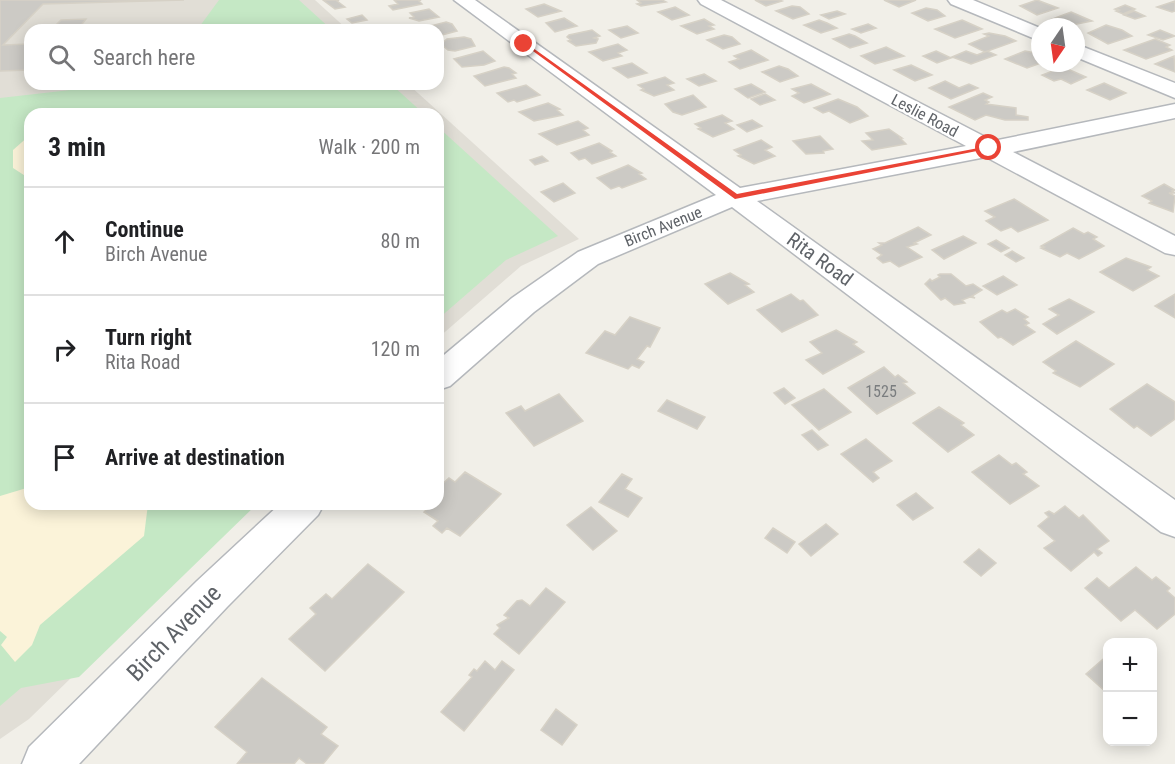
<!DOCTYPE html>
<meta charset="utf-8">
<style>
:root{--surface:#fff;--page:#f2f2f2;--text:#202124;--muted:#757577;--line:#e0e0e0}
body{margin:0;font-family:"Roboto Condensed",sans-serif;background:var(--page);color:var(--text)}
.controls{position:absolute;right:18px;bottom:18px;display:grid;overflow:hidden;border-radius:12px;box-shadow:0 3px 15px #0003}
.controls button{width:54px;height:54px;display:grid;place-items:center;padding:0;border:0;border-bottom:2px solid var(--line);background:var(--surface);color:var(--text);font:30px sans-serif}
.compass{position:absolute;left:1031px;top:18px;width:54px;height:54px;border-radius:50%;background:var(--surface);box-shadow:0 3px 15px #0003;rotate:193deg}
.stop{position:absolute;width:18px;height:18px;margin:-14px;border:4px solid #ea4335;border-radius:50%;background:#fff}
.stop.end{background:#ea4335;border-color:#fff;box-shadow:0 2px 6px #0008}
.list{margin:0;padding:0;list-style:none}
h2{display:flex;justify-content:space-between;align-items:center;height:78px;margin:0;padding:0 24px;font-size:26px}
h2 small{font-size:20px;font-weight:400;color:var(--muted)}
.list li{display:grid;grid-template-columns:39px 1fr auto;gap:18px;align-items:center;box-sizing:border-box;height:108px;padding:0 24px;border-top:2px solid var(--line)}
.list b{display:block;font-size:22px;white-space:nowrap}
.list p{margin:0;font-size:20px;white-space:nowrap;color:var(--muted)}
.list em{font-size:20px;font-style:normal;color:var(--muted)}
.icon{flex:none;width:33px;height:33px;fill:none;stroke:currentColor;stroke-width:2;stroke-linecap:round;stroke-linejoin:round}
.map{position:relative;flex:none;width:1175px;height:764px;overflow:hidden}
.search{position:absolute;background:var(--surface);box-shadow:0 3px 15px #0003;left:24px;top:24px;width:420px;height:66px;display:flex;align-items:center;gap:15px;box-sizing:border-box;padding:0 21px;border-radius:18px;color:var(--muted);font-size:22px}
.panel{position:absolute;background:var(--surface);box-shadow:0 3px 15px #0003;left:24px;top:108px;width:420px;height:402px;border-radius:18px}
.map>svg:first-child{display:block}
.education{fill:#e1ded6}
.green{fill:#c5e8c5}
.sand{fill:#fbf3d9}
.building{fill:#cccac5;stroke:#d6d1c6;stroke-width:1.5}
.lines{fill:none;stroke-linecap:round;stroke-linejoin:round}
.minor-casing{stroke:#b5b8bc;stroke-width:3}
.minor{fill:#fff;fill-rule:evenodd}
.route{fill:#ea4335}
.labels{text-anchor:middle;stroke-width:4.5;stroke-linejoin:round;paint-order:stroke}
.far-street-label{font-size:16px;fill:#5f6368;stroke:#fff}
.number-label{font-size:16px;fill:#7a7d7f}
.street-label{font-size:20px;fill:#5f6368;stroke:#fff}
.near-street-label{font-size:24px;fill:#5f6368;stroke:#fff}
</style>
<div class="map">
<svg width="1175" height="764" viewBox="0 0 1175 764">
<rect width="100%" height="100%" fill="#f1efe8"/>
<path class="education" d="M0,0H315L348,30H30V84H408L579,239L521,266L438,338V114H30V504H249L29,719L0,739Z"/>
<path class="green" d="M219,0H299L332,30H197Z
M123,84H391L424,114H30V504H257L79,677L21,688L0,706V98Z
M438,127L558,236L506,260L438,319Z"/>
<path class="sand" d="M30,135V179L13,168V150Z
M30,487V504H148L144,536L40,625L32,645L15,662L1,645L7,637L0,631V496Z"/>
<path class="building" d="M0,0H184L43,4L3,45L30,44V70L0,71Z
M323,0H339L337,1L345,7L335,9Z
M394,0H421L419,1L422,4L393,10L389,6L398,4Z
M637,0H662L666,2L641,6L637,4L641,3Z
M755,0H779L782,1L766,6Z
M884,0H916L899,7Z
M1037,0L1058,8L1037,15L1020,6Z
M1175,1V11L1172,12L1157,7Z
M544,4L561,11L538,17L526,9Z
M1125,5L1135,9L1123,14L1116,11L1119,10L1115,9Z
M792,6L800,7L809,14L793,19L776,11Z
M675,7L689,15L672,20L658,12Z
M926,8L937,10L945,16L928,21L912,13Z
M429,9L439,17L419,21L409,18L414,17L410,13Z
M837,11L845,14L829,19L821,15Z
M1134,11L1145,16L1135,19L1124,15Z
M1071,12L1092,21L1062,27L1050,20Z
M362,15L367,20L352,23L347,19Z
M564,18L577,26L555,32L546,23Z
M86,19L79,28H53L61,20Z
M704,19L714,25L709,26L714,29L697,34L681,26Z
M819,20L827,23L837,28L821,33L804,25Z
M962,20L982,29L955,38L935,29Z
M446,22L452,24L457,31L438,36V30H415Z
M868,24L876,28L861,33L852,29Z
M1106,25L1122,30L1132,36L1108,44L1088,33Z
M627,26L638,33L621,38L609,30Z
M592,30L600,36L594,38L598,39L596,43L576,46L568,41L571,40L567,37L569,35Z
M1160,30L1175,36L1163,40L1148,35Z
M989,33L1005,36L1016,41L985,52L969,44L989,36L984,34Z
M849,34L855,36L867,43L850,48L833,39Z
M724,35L732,37L740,44L723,49L707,40Z
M464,37L471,39L475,46L455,51L448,50L441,44L447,39Z
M1155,39L1170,45L1166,47L1172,50L1146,59L1124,50Z
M618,44L627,50L618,53L622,56L603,61L589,52Z
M886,47L904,56L875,64L861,56Z
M751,50L768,60L740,69L729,62L739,59L734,56Z
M483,51L495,61L484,65L462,67L454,59Z
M936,51L951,58L937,63L923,56Z
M966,51L977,55L987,51L996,55L971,64L952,57Z
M1025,51L1040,54L1041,63L1027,68L1005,59Z
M1174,56L1175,72L1155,64Z
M632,63L647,73L628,78L613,68Z
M911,65L932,75L915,81L894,70Z
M779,66L788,69L798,76L780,82L762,72Z
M504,67L509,68L516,73L512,74L516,78L485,86L474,76Z
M1063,67L1086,77L1071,84L1061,79L1054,81L1042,75Z
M704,74L716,81L699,86L687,79Z
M665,77L674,83L667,85L674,90L654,96L641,90L644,89L638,85Z
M945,81L959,88L969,84L978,88L951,99L929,88Z
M1104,83L1126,93L1110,100L1087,90Z
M751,84L765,92L748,98L735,89Z
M811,84L830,94L804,103L792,96L799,93L792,89Z
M526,85L540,95L517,102L514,100L508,102L497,93Z
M983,93L992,97L985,100L989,102L986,104L1016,108V115L1028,117V120H1005L986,115L975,120L949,107Z
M765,94L775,100L760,105L751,99Z
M693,95L706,107L682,115L673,112L665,104Z
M838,99L857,107L868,116L850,123L829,111L823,113L814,108Z
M548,103L560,109L557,110L563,115L534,121L519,112Z
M722,115L732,121L725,123L734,129L713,137L698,129L701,128L695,124Z
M752,120L762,126L747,132L737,125Z
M578,121L588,128L583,130L589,135L557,145L539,134Z
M889,129L902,138H900L906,144L872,150L862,141L873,140L866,133Z
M820,136L833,149L823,151L824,153L806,154L793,141Z
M761,140L772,147L765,150L775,156L754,164L738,156L741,155L734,150Z
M599,143L612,151L610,152L616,156L592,164L585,158L579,160L571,153Z
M542,156L548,161L535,165L530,160Z
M628,165L642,173L639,174L646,179L622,188L619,186L611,189L597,178Z
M563,183L575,193L554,202L541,192Z
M1164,184L1175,190L1172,191L1175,193H1169L1175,196L1173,212L1149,203L1152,201L1142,196Z
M1014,199L1048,220L1018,232L1011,227L1001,231L986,221L995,217L985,211Z
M918,227L931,235L914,243L917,244L907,247L922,257L899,267L890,261L883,263L877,258L882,255L873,249L882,245L879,243H885Z
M1073,228L1084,234L1088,232L1097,237L1093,239L1104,246L1079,259L1067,253L1060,257L1041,248L1044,247L1041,246Z
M963,236L976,243L944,259L932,250Z
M996,240L1009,248L1001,252L988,244Z
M1012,251L1024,258L1016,262L1005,255Z
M1126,258L1151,267L1147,270L1159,276L1133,291L1100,272Z
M730,273L749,284L745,285L754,292L728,304L705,284Z
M940,274H951L966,286L973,284L982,290L972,296L975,298L970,297L962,300L965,303L954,305L945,298L941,300L925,284L930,279L932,281L940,277L938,275Z
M1003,276L1017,285L997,295L983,286Z
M791,294L800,301L803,300L818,315L782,332L757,310Z
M1175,294V318L1155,306Z
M1069,299L1094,312L1057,334L1043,324L1059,315L1049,309Z
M1015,309L1028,317L1024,319L1029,323L1025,325L1035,332L1013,345L1001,337L998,338L980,322L1002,310L1007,313Z
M630,317L660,328L650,347L647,346L637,359L644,362L639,368L632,365L628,369L586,353L605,331L615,335Z
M836,330L857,342L853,344L864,352L823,374L806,360L822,353L810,342Z
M1076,341L1114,364L1080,387L1053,373L1056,371L1043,362Z
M884,367L895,377L898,375L907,382L903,383L915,393L877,414L848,388Z
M1147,384L1175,402V419L1151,436L1137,426L1134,428L1110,409Z
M784,388L795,398L785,404L774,393Z
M824,389L851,412L819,430L792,405Z
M559,394L583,421L534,446L506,413L521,406L525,411Z
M667,400L705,417L697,429L658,411Z
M939,407L964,423L961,425L974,435L948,452L913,423Z
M812,430L828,445L818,450L802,435Z
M866,439L892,461L873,472L879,478L873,482L841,454Z
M999,455L1012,465L1016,463L1027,472L1023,474L1039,486L1010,504L972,472Z
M465,472L501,494L460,536L447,528L442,533L433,526L438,521L424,512L432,504H438L442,495L438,488L449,478L455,482Z
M622,474L632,479L625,489L642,498L628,517L599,502Z
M916,493L933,508L913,520L897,505Z
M1065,506L1079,518L1083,515L1109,541L1097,549L1102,553L1098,556L1094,552L1071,571L1044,548L1055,541L1038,526L1049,517L1045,513L1049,511L1054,514Z
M591,507L617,531L593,550L567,525Z
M826,524L838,534L811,556L799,544Z
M773,528L795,542L787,553L765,538Z
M979,549L996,563L981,576L964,562Z
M368,564L404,592L325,671L289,639L316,614L310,608L326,594L332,599Z
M1136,567L1152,580L1156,577L1170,588L1167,591L1175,598V614L1157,629L1135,610L1121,621L1085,588L1097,578L1109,588Z
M546,588L565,602L519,654L494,634L500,628L497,625L509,618L504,615L517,601L522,600L530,606Z
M1108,655V693H1107L1086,674Z
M485,661L495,670L502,661L514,670L464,731L441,712L472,677L469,675L474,669L477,671Z
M262,678L327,727L321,734L338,746L323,764H307L299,758L294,764H237L247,752L215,727Z
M556,709L577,725L562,745L541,730Z"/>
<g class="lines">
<defs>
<path id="minor" d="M454,0H475L740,188L966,146L701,4L698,0H721L993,141L1175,104V118L1013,152L1175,236V255L1165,253L986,157L757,201L1175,500V537L1161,532L732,207L598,264L534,312L450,386L438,390V360L512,298L578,252L716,195Z
M948,0H973L1040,28V41L951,4Z
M1076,44L1175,83V98L1076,57Z
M280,504H324L318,515L227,607L79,764H22L29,747L197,581Z"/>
</defs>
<use href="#minor" class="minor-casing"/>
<use href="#minor" class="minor"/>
</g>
<path class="route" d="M522,43H526L737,194L989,146L992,148L735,199Z"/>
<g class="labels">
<g class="far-street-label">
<text transform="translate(925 115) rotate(28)" y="6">Leslie Road</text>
<text transform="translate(663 226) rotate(-22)" y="6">Birch Avenue</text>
</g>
<g class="number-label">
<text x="881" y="397">1525</text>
</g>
<g class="street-label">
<text transform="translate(820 259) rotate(36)" y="7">Rita Road</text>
</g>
<g class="near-street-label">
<text transform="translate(174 633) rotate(-46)" y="8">Birch Avenue</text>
</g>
</g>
</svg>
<div class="controls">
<button>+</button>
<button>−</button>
</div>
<svg class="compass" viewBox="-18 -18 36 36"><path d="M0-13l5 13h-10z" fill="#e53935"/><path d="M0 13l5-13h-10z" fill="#757577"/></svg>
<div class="stop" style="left:989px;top:148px"></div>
<div class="stop end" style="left:524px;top:44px"></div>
<div class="search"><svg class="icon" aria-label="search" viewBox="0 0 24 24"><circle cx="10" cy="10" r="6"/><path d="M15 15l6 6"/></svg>Search here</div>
<section class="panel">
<h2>3 min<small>Walk · 200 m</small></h2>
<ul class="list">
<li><svg class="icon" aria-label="ahead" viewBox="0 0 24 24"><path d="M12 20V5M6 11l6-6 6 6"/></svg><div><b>Continue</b><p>Birch Avenue</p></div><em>80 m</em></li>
<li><svg class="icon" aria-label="right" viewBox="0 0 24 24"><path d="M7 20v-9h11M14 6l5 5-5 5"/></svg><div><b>Turn right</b><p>Rita Road</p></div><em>120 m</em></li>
<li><svg class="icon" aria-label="arrive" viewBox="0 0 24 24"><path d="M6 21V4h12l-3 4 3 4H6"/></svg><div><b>Arrive at destination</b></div></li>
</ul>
</section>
</div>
